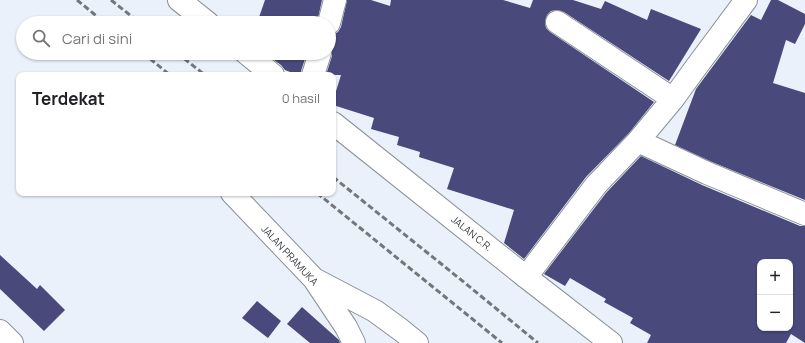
<!DOCTYPE html>
<html lang="id">
<meta charset="utf-8">
<style>
:root{--surface:#fff;--page:#f6f6f6;--text:#202124;--muted:#757577;--line:#e0e0e0}
body{margin:0;font-family:Manrope,sans-serif;background:var(--page);color:var(--text)}
.controls{position:absolute;right:12px;bottom:12px;display:grid;overflow:hidden;border-radius:8px;box-shadow:0 1px 3px #0004}
.controls button{width:36px;height:36px;display:grid;place-items:center;padding:0;border:0;border-bottom:1px solid var(--line);background:var(--surface);color:var(--text);font:20px sans-serif}
.list{margin:0;padding:0;list-style:none}
h2{display:flex;justify-content:space-between;align-items:center;height:52px;margin:0;padding:0 16px;font-size:17px}
h2 small{font-size:13px;font-weight:400;color:var(--muted)}
.icon{flex:none;width:22px;height:22px;fill:none;stroke:currentColor;stroke-width:2;stroke-linecap:round;stroke-linejoin:round}
.map{position:relative;flex:none;width:805px;height:343px;overflow:hidden}
.search{position:absolute;background:var(--surface);box-shadow:0 1px 3px #0004;left:16px;top:16px;width:320px;height:44px;display:flex;align-items:center;gap:10px;box-sizing:border-box;padding:0 14px;border-radius:22px;color:var(--muted);font-size:15px}
.panel{position:absolute;background:var(--surface);box-shadow:0 1px 3px #0004;left:16px;top:72px;width:320px;height:124px;border-radius:8px}
.map>svg:first-child{display:block}
.building{fill:#49497b;fill-rule:evenodd}
.lines{fill:none;stroke-linecap:round;stroke-linejoin:round}
.street-casing{stroke:#8a9098;stroke-width:24}
.secondary-casing{stroke:#8a9098;stroke-width:24}
.street{stroke:#fff;stroke-width:22}
.secondary{stroke:#fff;stroke-width:22}
.rail{stroke:#73767b;stroke-width:3;stroke-dasharray:6 3;stroke-linecap:butt}
.labels{text-anchor:middle;stroke-width:4;stroke-linejoin:round;paint-order:stroke}
.street-label{font-size:10px;fill:#393b3e;stroke:#fefefe}
</style>
<div class="map">
<svg width="805" height="343" viewBox="0 0 805 343">
<rect width="100%" height="100%" fill="#ebf1fa"/>
<path class="building" d="M265,0H322L317,23H257Z
M347,0H371L390,6L391,0H503L530,8L533,0H573L601,9L605,1L647,20L651,9L701,29L669,81L564,12L557,10L551,11L547,15L545,22L546,28L550,32L654,102L629,133L586,177L524,259L504,243L514,210L447,189L454,168L419,157L420,152L397,145L399,137L371,129L374,118L333,105V101L341,75H326L332,56V50L329,44V35H333L338,32L341,27Z
M771,0H778L805,14V24L795,44L786,40L773,83L805,93V200L712,162L675,145L696,89L751,15L761,20Z
M277,53H307L301,71V75H298L285,70L281,65L274,60Z
M641,156L702,185L800,226H805V343L791,334L786,343H647L651,335L630,323L633,318L604,302L606,299L570,278L565,286L544,274L606,193ZM760,262H790V328H760Z
M0,255L37,289L40,285L65,310L44,331L0,289Z
M257,301L281,321L268,338L242,318Z
M302,307L339,340L340,343H310L287,324Z"/>
<g class="lines">
<defs>
<path id="street" d="M557,22L673,99
M329,23L335,0
M313,75L320,53
M638,141L707,173L805,214
M232,193L314,279L346,327L354,343
M526,277L596,185L638,141L673,99L694,70L746,0
M316,280L375,311L401,330L417,343"/>
<path id="secondary" d="M179,0L208,23
M246,53L273,75
M333,123L526,277L611,343
M0,331L12,343"/>
</defs>
<use href="#street" class="street-casing"/>
<use href="#secondary" class="secondary-casing"/>
<use href="#street" class="street"/>
<use href="#secondary" class="secondary"/>
<path class="rail" d="M77,0L105,23
M111,0L140,23
M143,53L170,75
M177,53L205,75
M333,177L465,283L538,343
M317,193L502,343"/>
</g>
<g class="labels">
<g class="street-label">
<text transform="translate(472 233) rotate(39)" y="4">JALAN C.R.</text>
<text transform="translate(290 255) rotate(47)" y="4">JALAN PRAMUKA</text>
</g>
</g>
</svg>
<div class="controls">
<button>+</button>
<button>−</button>
</div>
<div class="search"><svg class="icon" aria-label="search" viewBox="0 0 24 24"><circle cx="10" cy="10" r="6"/><path d="M15 15l6 6"/></svg>Cari di sini</div>
<section class="panel">
<h2>Terdekat<small>0 hasil</small></h2>
<ul class="list">
</ul>
</section>
</div>
